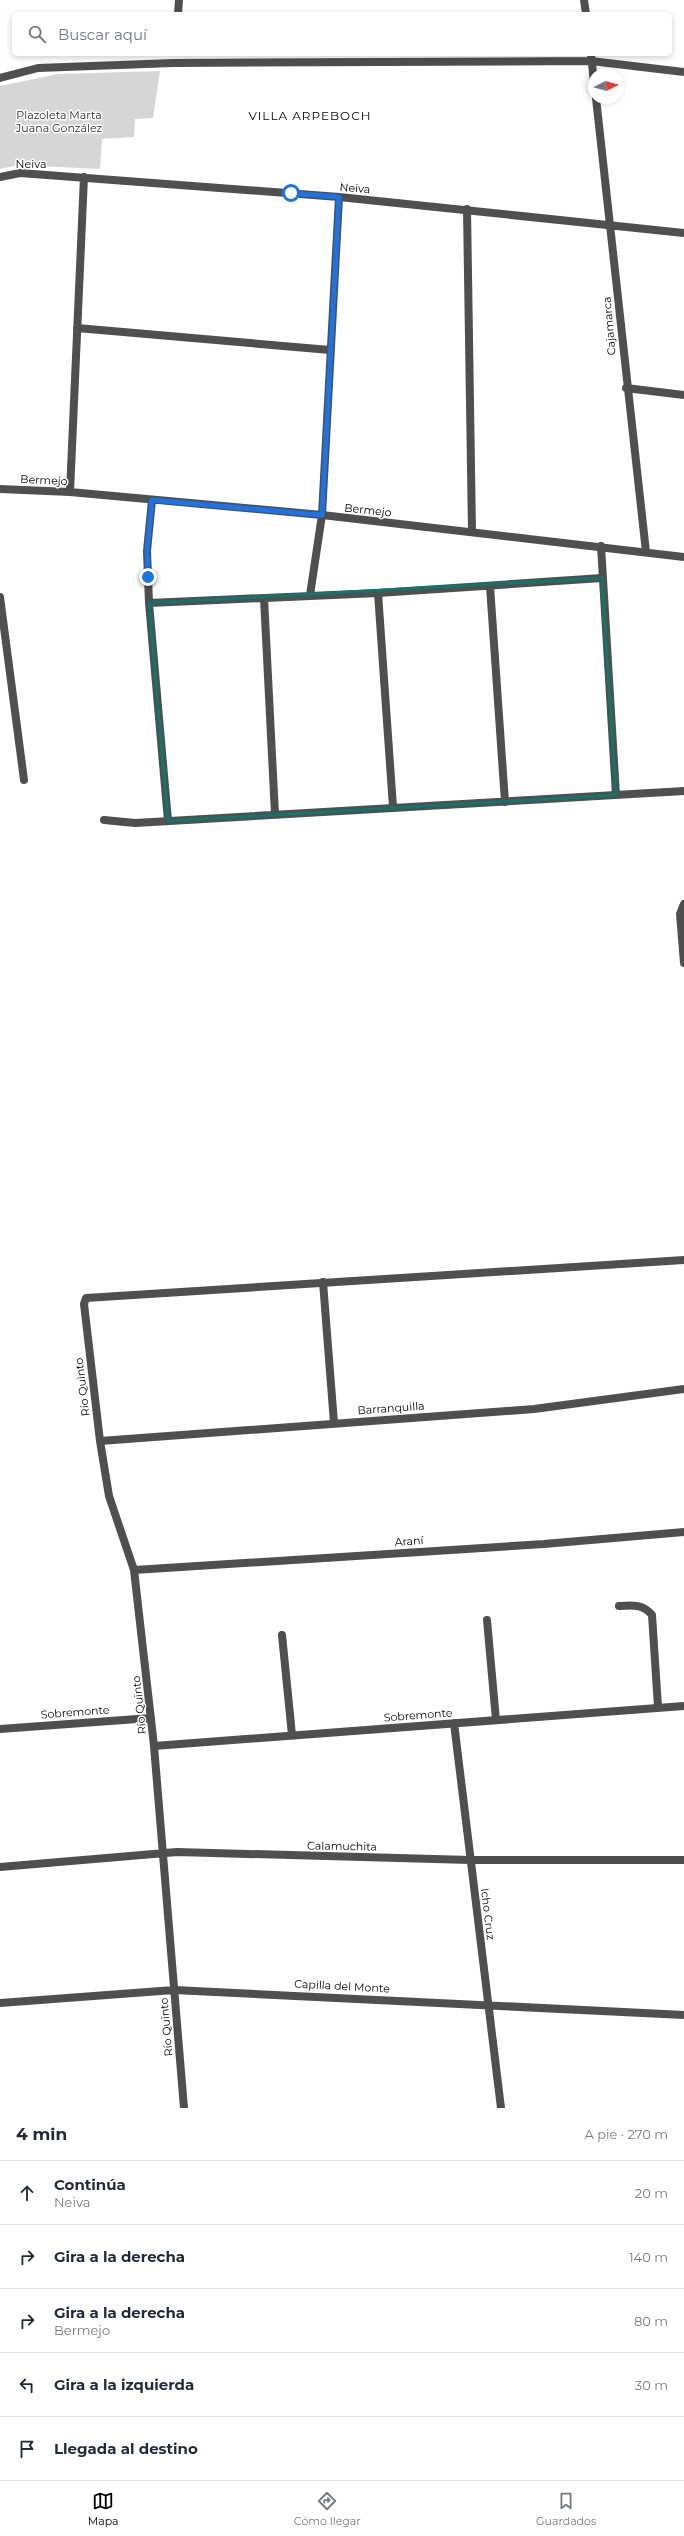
<!DOCTYPE html>
<html lang="es">
<meta charset="utf-8">
<style>
:root{--surface:#fff;--page:#f2f2f3;--text:#1f2937;--muted:#747a83;--line:#e0e1e3;--accent:#000}
body{margin:0;font-family:Montserrat,sans-serif;background:var(--page);color:var(--text)}
.compass{position:absolute;left:588px;top:68px;width:36px;height:36px;border-radius:50%;background:var(--surface);box-shadow:0 2px 6px #0003;rotate:84deg}
.stop{position:absolute;width:12px;height:12px;margin:-9px;border:3px solid #1a73e8;border-radius:50%;background:#fff}
.stop.end{background:#1a73e8;border-color:#fff;box-shadow:0 1px 4px #0008}
.list{margin:0;padding:0;list-style:none}
h2{display:flex;justify-content:space-between;align-items:center;height:52px;margin:0;padding:0 16px;font-size:17px}
h2 small{font-size:13px;font-weight:400;color:var(--muted)}
.list li{display:grid;grid-template-columns:26px 1fr auto;gap:12px;align-items:center;box-sizing:border-box;height:64px;padding:0 16px;border-top:1px solid var(--line)}
.list b{display:block;font-size:15px;white-space:nowrap}
.list p{margin:0;font-size:13px;white-space:nowrap;color:var(--muted)}
.list em{font-size:13px;font-style:normal;color:var(--muted)}
.icon{flex:none;width:22px;height:22px;fill:none;stroke:currentColor;stroke-width:2;stroke-linecap:round;stroke-linejoin:round}
.map{position:relative;flex:none;width:684px;height:2108px;overflow:hidden}
.search{position:absolute;background:var(--surface);box-shadow:0 2px 6px #0003;left:12px;right:12px;top:12px;height:44px;display:flex;align-items:center;gap:10px;box-sizing:border-box;padding:0 14px;border-radius:6px;color:var(--muted);font-size:15px}
.sheet{height:372px;background:var(--surface)}
nav{display:flex;justify-content:space-around;align-items:center;box-sizing:border-box;height:56px;border-top:1px solid var(--line);background:var(--surface);font-size:11px;color:var(--muted)}
nav a{display:grid;justify-items:center;gap:2px}
nav .on{color:var(--accent)}
.map>svg:first-child{display:block}
.green{fill:#d6d6d6}
.lines{fill:none;stroke-linecap:round;stroke-linejoin:round}
.service{stroke:#4f4f4f;stroke-width:8}
.minor{stroke:#4f4f4f;stroke-width:8}
.route{stroke:#1a73e8;stroke-width:5}
.marked{fill:none;stroke:#0f766e;stroke-width:3;stroke-linejoin:round}
.labels{text-anchor:middle;stroke-width:3;stroke-linejoin:round;paint-order:stroke}
.park-label{font-size:11px;fill:#2d2d2d;stroke:#fff}
.street-label{font-size:11px;fill:#000;stroke:#fff}
.neighbourhood-label{font-size:12px;letter-spacing:1px;fill:#000;stroke:#fff}
</style>
<div class="map">
<svg width="684" height="2108" viewBox="0 0 684 2108">
<rect width="100%" height="100%" fill="#fff"/>
<path class="green" d="M160,71L153,118L135,119L134,137L102,139L100,169L18,165L0,169V86L58,74Z"/>
<g class="lines">
<path class="service" d="M323,1282L334,1423
M619,1606C633,1605 643,1604 652,1615L658,1707
M487,1620L496,1720
M282,1635L292,1735"/>
<path class="minor" d="M584,0L586,14
M178,14L179,0
M591,54L594,83
M0,78L38,68L173,63L591,61L684,72
M596,98L646,552
M0,177L20,173L339,197L684,233
M467,209L472,532
M77,328L330,350
M626,388L684,395
M0,489L70,492L322,515L684,557
M70,492L84,177
M152,500L147,551L149,603L168,821
M601,546L616,795
M490,586L505,802
M378,593L393,807
M310,595L322,515L339,197
M0,597L24,780
M264,598L275,814
M149,603L378,593L602,578
M104,820L135,823L684,791
M684,904L680,914L684,963
M100,1441L534,1409L684,1389
M134,1570L544,1544L684,1532
M454,1723L501,2108
M0,1729L151,1718
M154,1746L684,1706
M0,1867L177,1852L470,1860H684
M0,2003L174,1990L684,2015
M184,2108L154,1746L134,1570L109,1496L100,1441L84,1304L86,1298L684,1260"/>
</g>
<g class="lines">
<path class="route" d="M148,577L147,551L152,500L322,515L339,197L291,193"/>
</g>
<path class="marked" d="M602,578L616,795L168,821L149,603Z"/>
<g class="labels">
<g class="park-label">
<text x="59" y="119">Plazoleta Marta<tspan x="59" dy="13">Juana González</tspan></text>
</g>
<g class="street-label">
<text x="31" y="168">Neiva</text>
<text transform="translate(355 188) rotate(5)" y="4">Neiva</text>
<text transform="translate(609 326) rotate(-95)" y="4">Cajamarca</text>
<text transform="translate(44 480) rotate(3)" y="4">Bermejo</text>
<text transform="translate(368 510) rotate(6)" y="4">Bermejo</text>
<text transform="translate(82 1387) rotate(-97)" y="4">Río Quinto</text>
<text transform="translate(391 1408) rotate(-4)" y="4">Barranquilla</text>
<text transform="translate(409 1541) rotate(-4)" y="4">Araní</text>
<text transform="translate(139 1705) rotate(-96)" y="4">Río Quinto</text>
<text transform="translate(75 1712) rotate(-4)" y="4">Sobremonte</text>
<text transform="translate(418 1715) rotate(-4)" y="4">Sobremonte</text>
<text transform="translate(342 1846) rotate(1)" y="4">Calamuchita</text>
<text transform="translate(488 1914) rotate(83)" y="4">Icho Cruz</text>
<text transform="translate(342 1986) rotate(3)" y="4">Capilla del Monte</text>
<text transform="translate(166 2027) rotate(-95)" y="4">Río Quinto</text>
</g>
<g class="neighbourhood-label">
<text x="310" y="120">VILLA ARPEBOCH</text>
</g>
</g>
</svg>
<svg class="compass" viewBox="-18 -18 36 36"><path d="M0-13l5 13h-10z" fill="#e53935"/><path d="M0 13l5-13h-10z" fill="#747a83"/></svg>
<div class="stop" style="left:291px;top:193px"></div>
<div class="stop end" style="left:148px;top:577px"></div>
<div class="search"><svg class="icon" aria-label="search" viewBox="0 0 24 24"><circle cx="10" cy="10" r="6"/><path d="M15 15l6 6"/></svg>Buscar aquí</div>
</div>
<section class="sheet">
<h2>4 min<small>A pie · 270 m</small></h2>
<ul class="list">
<li><svg class="icon" aria-label="ahead" viewBox="0 0 24 24"><path d="M12 20V5M6 11l6-6 6 6"/></svg><div><b>Continúa</b><p>Neiva</p></div><em>20 m</em></li>
<li><svg class="icon" aria-label="right" viewBox="0 0 24 24"><path d="M7 20v-9h11M14 6l5 5-5 5"/></svg><div><b>Gira a la derecha</b></div><em>140 m</em></li>
<li><svg class="icon" aria-label="right" viewBox="0 0 24 24"><path d="M7 20v-9h11M14 6l5 5-5 5"/></svg><div><b>Gira a la derecha</b><p>Bermejo</p></div><em>80 m</em></li>
<li><svg class="icon" aria-label="left" viewBox="0 0 24 24"><path d="M17 20v-9H6M10 6l-5 5 5 5"/></svg><div><b>Gira a la izquierda</b></div><em>30 m</em></li>
<li><svg class="icon" aria-label="arrive" viewBox="0 0 24 24"><path d="M6 21V4h12l-3 4 3 4H6"/></svg><div><b>Llegada al destino</b></div></li>
</ul>
</section>
<nav>
<a class="on"><svg class="icon" aria-label="map" viewBox="0 0 24 24"><path d="M3 6l6-2 6 2 6-2v14l-6 2-6-2-6 2zM9 4v14M15 6v14"/></svg>Mapa</a>
<a><svg class="icon" aria-label="directions" viewBox="0 0 24 24"><path d="M12 3l9 9-9 9-9-9zM9 14v-3h6M13 9l2 2-2 2"/></svg>Cómo llegar</a>
<a><svg class="icon" aria-label="saved" viewBox="0 0 24 24"><path d="M7 4h10v16l-5-4-5 4z"/></svg>Guardados</a>
</nav>
